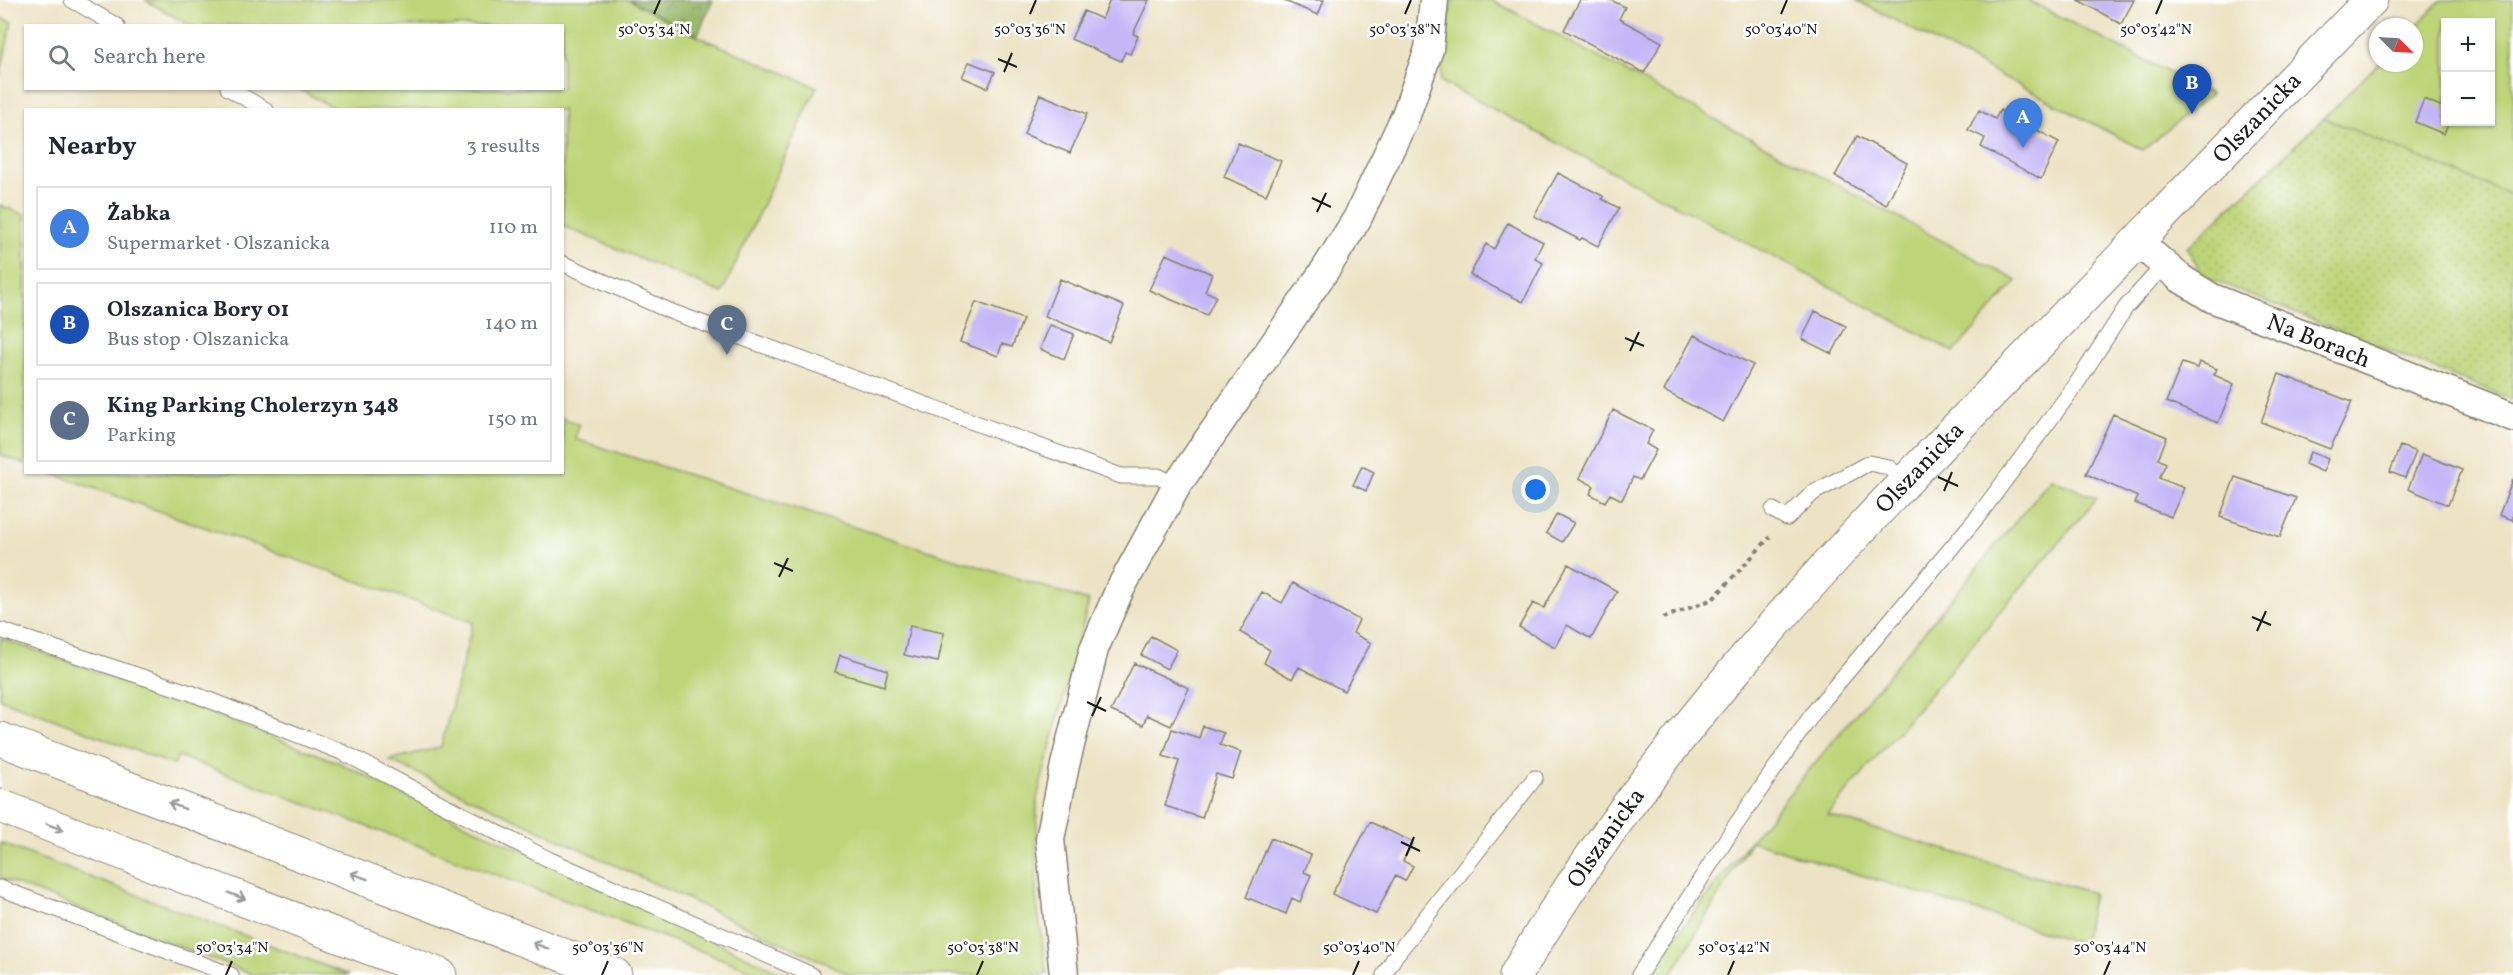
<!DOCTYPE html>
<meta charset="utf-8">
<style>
:root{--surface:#fff;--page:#f2f2f3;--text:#1f2937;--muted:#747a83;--line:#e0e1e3;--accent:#0f766e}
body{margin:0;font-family:Vollkorn,serif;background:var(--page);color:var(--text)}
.controls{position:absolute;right:18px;top:18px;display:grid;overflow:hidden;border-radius:0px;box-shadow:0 2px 4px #0004}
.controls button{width:54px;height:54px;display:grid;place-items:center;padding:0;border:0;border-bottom:2px solid var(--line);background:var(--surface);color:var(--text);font:30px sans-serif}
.compass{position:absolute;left:2369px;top:18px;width:54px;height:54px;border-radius:50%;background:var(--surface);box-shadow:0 2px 4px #0004;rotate:114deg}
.you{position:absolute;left:1536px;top:490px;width:21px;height:21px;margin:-15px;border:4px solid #fff;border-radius:50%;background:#1a73e8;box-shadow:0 0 0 9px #1a73e833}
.badge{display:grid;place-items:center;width:39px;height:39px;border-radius:50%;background:var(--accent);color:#fff;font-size:20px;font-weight:700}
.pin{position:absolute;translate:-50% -50px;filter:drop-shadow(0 2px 3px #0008)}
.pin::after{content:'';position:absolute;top:32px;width:21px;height:18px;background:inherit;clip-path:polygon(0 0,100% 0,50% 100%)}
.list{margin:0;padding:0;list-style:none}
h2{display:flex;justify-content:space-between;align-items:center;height:78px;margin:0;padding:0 24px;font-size:26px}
h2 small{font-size:20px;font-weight:400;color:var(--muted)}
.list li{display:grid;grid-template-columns:39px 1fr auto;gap:18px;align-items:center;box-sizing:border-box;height:84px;margin:0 12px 12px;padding:0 12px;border:2px solid var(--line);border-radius:0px}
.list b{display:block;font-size:22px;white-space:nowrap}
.list p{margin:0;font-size:20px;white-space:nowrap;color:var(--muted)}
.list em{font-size:20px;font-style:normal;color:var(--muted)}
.icon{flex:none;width:33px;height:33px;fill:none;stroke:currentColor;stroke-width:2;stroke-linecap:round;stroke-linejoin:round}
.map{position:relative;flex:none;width:2513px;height:975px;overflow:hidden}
.search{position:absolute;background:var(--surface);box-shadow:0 2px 4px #0004;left:24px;top:24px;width:540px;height:66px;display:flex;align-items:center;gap:15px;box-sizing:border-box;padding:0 21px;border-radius:0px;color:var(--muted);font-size:22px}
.panel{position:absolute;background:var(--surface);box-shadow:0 2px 4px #0004;left:24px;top:108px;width:540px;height:366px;border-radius:0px}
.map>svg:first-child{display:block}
.grass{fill:#bdd478;stroke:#6c784a;stroke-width:1.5;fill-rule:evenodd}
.forest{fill:url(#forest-crowns);stroke:#596942;stroke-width:1.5}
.garden{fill:url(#garden-dots);stroke:#6c784a;stroke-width:1.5}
.building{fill:#c5b7f7}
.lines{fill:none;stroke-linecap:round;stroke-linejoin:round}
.service-casing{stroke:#848070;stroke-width:17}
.minor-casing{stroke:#848070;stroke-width:31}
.tertiary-casing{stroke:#848070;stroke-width:35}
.motorway-casing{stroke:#848070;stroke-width:35}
.path{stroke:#848070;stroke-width:4;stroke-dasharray:4.5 4.5;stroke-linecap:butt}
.service{stroke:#fff;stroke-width:15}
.minor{stroke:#fff;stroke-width:28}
.tertiary{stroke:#fff;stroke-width:33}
.motorway{stroke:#fff;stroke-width:33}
.oneway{stroke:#999}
.ticks{fill:none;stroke:#1c1c1c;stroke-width:2}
.labels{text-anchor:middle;stroke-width:5;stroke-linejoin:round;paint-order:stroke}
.street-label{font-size:24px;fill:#1c1c1c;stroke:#fff}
.ticks-label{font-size:15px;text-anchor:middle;fill:#1c1c1c;stroke:#fff;stroke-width:5;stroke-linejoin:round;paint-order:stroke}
</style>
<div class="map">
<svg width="2513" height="975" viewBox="0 0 2513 975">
<defs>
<pattern id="forest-crowns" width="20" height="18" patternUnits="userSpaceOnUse" patternTransform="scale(1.5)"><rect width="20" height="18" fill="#96b668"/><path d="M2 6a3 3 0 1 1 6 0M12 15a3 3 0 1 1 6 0" fill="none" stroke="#7a9355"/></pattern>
<pattern id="garden-dots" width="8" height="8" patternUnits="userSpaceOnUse" patternTransform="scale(1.5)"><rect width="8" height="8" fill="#bdd478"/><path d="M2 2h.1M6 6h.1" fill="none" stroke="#a2b567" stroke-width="1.8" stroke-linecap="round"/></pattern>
</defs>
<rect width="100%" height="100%" fill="#fff"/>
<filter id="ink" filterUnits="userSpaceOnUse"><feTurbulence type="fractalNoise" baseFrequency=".0167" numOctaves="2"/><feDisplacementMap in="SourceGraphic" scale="12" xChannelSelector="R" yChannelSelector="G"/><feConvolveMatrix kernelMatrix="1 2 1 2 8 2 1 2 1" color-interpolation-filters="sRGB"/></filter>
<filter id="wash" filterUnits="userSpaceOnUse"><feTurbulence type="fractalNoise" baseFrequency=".008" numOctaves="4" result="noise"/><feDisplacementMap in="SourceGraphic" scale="24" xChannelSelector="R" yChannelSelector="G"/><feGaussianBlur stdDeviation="1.35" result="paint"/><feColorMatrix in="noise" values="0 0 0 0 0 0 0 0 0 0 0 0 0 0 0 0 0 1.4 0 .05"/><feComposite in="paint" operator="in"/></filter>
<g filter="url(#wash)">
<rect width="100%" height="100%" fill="#ece3c4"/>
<path class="grass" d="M145,0H629L697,36L817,87L722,293L563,226L562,110L335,109L299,89L562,88V26L189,25Z
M1452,0H1492L2017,281L1954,352L1440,81Z
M1856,0H2027L2211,94L2143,150Z
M2442,0H2513V196L2324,118L2379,63H2414V28ZM2446,22H2490V122H2446Z
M0,18L12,22L0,75Z
M0,205L25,215V464L0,455Z
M563,418L579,424L575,439L1089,601L1037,798L1036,897L1047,975H851L389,760L441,747L473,622L51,473L562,472Z
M2051,479L2097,498L1827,815L2093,893L2083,944L1751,841L1671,975H1652L1664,951L1750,841Z
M0,638L181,702L340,763L406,796L786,975H765L178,756L174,765L0,699Z
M0,843L349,975H254L0,878Z"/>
<path class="forest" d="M629,0H713L697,36Z"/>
<path class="garden" d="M2324,118L2513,196V400L2203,276L2187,248Z"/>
<g id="blocks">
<path class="building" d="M1110,0H1149L1133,34L1138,36L1130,54L1125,52L1121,61L1071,39L1084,11L1102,19Z
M1282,0H1324L1318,15Z
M1580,0H1611L1625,7L1619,19L1662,42L1644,73L1564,30Z
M2078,0H2134L2121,24Z
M969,62L995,72L988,88L962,77Z
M1040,94L1087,114L1070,153L1024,134Z
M2424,99L2445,108V122H2449L2444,134L2415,122Z
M1979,110L1995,119L2000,110L2059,142L2041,179L1981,147L1985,138L1968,130Z
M1857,136L1907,163L1886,205L1835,176Z
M1238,143L1281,161L1266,195L1224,177Z
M1558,173L1603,196L1602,199L1619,208L1598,246L1582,238L1580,240L1534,216Z
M1508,223L1543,242L1535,258L1543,263L1523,302L1470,275L1486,244L1494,249Z
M1166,254L1212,274L1205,291L1216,296L1207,315L1149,290Z
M1060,279L1124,306L1109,342L1045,316Z
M976,302L1023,319L1012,347L1002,344L998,356L960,342Z
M1815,311L1846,326L1832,354L1802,339Z
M1050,325L1074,334L1064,359L1040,349Z
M1694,335L1753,365L1723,422L1664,391Z
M2199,362L2217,369L2214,375L2234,384L2218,423L2166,402L2182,363L2197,368Z
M2279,374L2352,402L2330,449L2261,422Z
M1613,410L1653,430L1646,444L1656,450L1640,480L1633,477L1622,500L1610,494L1605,502L1590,494L1594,486L1579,478Z
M2113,414L2167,437L2158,459L2166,463L2159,478L2184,488L2171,517L2135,503L2138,497L2086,474Z
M2400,446L2416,452L2405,478L2390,472Z
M2310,452L2328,459L2323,472L2305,464Z
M2422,454L2462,470L2448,505L2408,489Z
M1362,466L1374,472L1366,491L1353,485Z
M2235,477L2296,498L2280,537L2220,517Z
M2513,479V520L2499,515Z
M1557,514L1574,523L1562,542L1546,533Z
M1568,564L1617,591L1591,639L1567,625L1555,647L1519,627L1533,603L1544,608Z
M1293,583L1359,620L1353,633L1371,643L1344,691L1299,667L1292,679L1264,663L1270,650L1240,632L1262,592L1282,603Z
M910,626L944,633L938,662L904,655Z
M1151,636L1177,650L1167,669L1141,655Z
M840,655L888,670L884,686L835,672Z
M1134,663L1189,688L1171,726L1147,715L1143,725L1111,711Z
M1203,726L1224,733L1220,745L1241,752L1232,779L1216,774L1202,818L1165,806L1179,761L1163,756L1172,729L1199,738Z
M1370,822L1413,842L1403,861L1413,866L1405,881L1395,876L1376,914L1332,894Z
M1271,838L1311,855L1304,872L1311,875L1300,902L1292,898L1286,914L1246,897Z"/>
</g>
</g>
<g filter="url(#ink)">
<use href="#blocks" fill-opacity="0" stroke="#848070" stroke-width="1.5"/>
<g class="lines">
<defs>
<path id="service" d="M72,0L117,26
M228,88L266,110
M562,263L672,312L1121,476H1158L1177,485
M1773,510L1787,518L1813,493L1869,463L1888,467L1905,481
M0,630L191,693L344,753L548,859L812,975
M0,888L231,975
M1384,975L1396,955L1535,778
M1639,975L1733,829L1816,709L1979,515L2075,386L2126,307L2164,265"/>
<g id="minor">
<path id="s1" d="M2138,242L2180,278L2212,298L2513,417"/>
<path d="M1064,975L1050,839L1065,765L1094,649L1119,591L1177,485L1327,267L1357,219L1406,115L1429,49L1434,0"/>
</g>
<g id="tertiary">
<path id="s2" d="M1516,975C1651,743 1840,547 2026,357C2141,238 2255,118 2371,0"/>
</g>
<path id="motorway" d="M0,739L615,975
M0,806L440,975"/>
</defs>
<use href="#service" class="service-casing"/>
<use href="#minor" class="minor-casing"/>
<use href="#tertiary" class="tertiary-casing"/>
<use href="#motorway" class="motorway-casing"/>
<path class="path" d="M1663,618L1713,599L1770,537"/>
<use href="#service" class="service"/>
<use href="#minor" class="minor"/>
<use href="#tertiary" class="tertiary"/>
<use href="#motorway" class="motorway"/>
</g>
<defs><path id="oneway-shaft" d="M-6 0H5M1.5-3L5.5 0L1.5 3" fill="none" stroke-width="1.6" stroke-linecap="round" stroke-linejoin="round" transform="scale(1.5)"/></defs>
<g class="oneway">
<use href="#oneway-shaft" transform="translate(177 806) rotate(-159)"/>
<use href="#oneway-shaft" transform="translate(55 827) rotate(21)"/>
<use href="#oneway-shaft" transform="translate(359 876) rotate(-159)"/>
<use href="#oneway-shaft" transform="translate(237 896) rotate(21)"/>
<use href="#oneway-shaft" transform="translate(541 946) rotate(-159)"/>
</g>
</g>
<path class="ticks" d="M654,14L660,0M1030,14L1036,0M1405,14L1411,0M1781,14L1787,0M2156,14L2162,0M998,59L1017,67M1004,72L1012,53M1312,198L1331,207M1317,212L1326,193M1625,338L1644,346M1630,351L1639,332M1938,477L1958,486M1944,491L1952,472M774,563L793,571M779,577L788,558M2252,617L2271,625M2257,631L2266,611M1087,702L1106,711M1092,716L1101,697M1401,842L1420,851M1406,856L1414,837M226,975L232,961M602,975L608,961M977,975L983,961M1353,975L1359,961M1728,975L1734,961M2104,975L2110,961"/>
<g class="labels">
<g class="street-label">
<text dy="8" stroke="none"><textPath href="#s2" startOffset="1136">Olszanicka</textPath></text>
<text dy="8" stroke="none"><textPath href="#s1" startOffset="208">Na Borach</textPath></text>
<text dy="8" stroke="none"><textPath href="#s2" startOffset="650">Olszanicka</textPath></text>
<text dy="8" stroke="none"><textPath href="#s2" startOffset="164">Olszanicka</textPath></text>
</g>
</g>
<g class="ticks-label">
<text x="654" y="34">50°03'34"N</text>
<text x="1030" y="34">50°03'36"N</text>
<text x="1405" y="34">50°03'38"N</text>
<text x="1781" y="34">50°03'40"N</text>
<text x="2156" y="34">50°03'42"N</text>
<text x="232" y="952">50°03'34"N</text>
<text x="608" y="952">50°03'36"N</text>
<text x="983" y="952">50°03'38"N</text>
<text x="1359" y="952">50°03'40"N</text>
<text x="1734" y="952">50°03'42"N</text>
<text x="2110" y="952">50°03'44"N</text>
</g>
</svg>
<div class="controls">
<button>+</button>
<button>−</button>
</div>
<svg class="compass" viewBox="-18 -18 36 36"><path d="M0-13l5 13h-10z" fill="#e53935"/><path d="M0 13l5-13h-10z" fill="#747a83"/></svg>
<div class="you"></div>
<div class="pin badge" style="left:2023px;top:148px;background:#3f7fe0">A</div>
<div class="pin badge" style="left:2192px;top:114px;background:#1a4fb4">B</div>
<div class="pin badge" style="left:727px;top:355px;background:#5c6f8a">C</div>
<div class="search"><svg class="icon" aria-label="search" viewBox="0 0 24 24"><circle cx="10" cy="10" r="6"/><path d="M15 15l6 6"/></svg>Search here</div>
<section class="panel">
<h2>Nearby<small>3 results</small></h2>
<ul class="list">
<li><span class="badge" style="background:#3f7fe0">A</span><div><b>Żabka</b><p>Supermarket · Olszanicka</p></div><em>110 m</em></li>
<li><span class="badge" style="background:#1a4fb4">B</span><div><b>Olszanica Bory 01</b><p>Bus stop · Olszanicka</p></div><em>140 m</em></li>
<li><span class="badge" style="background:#5c6f8a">C</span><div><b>King Parking Cholerzyn 348</b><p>Parking</p></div><em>150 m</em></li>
</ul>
</section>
</div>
